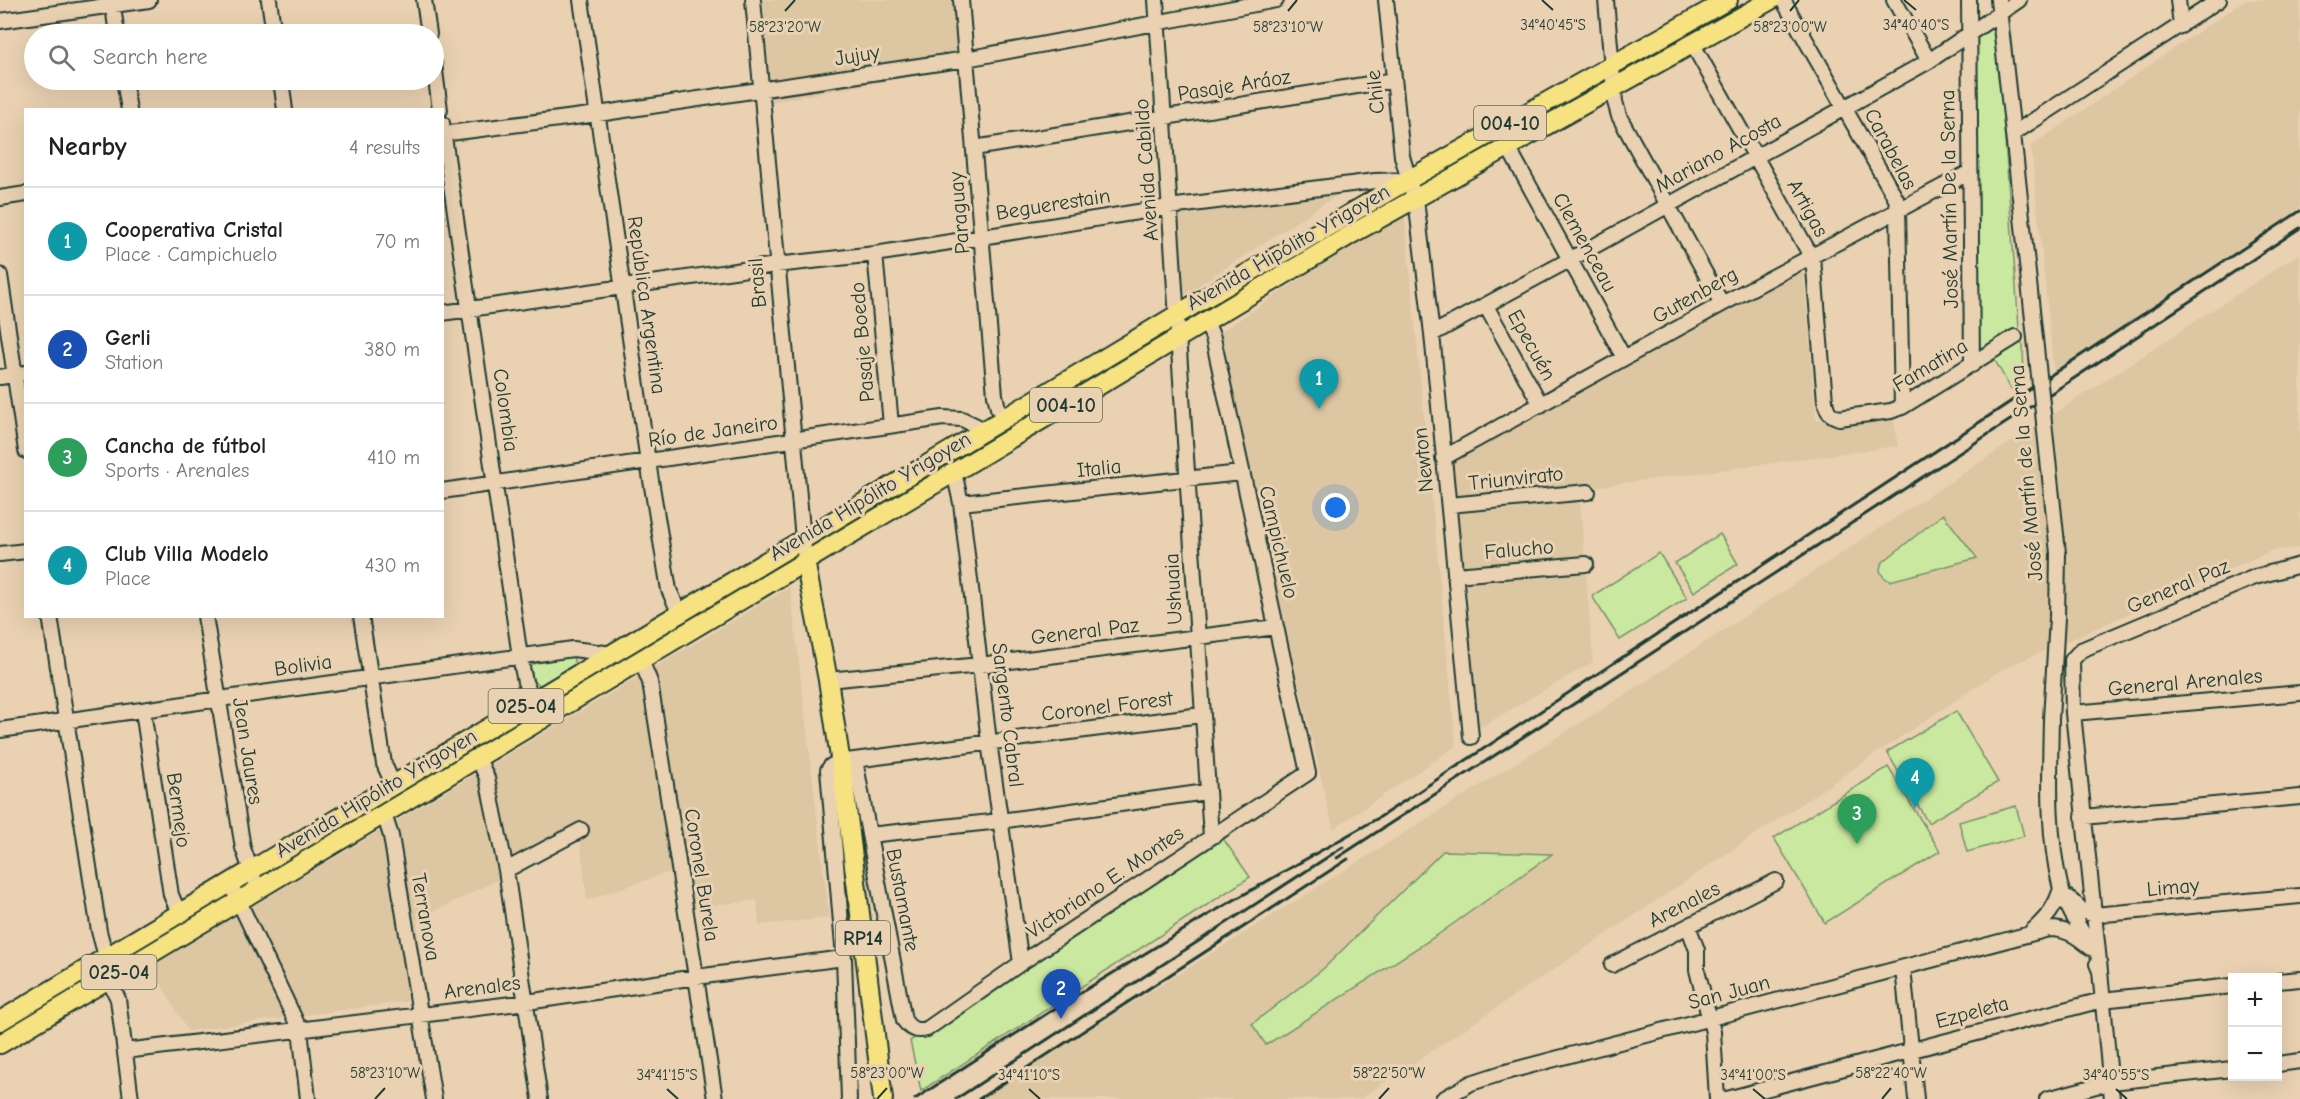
<!DOCTYPE html>
<meta charset="utf-8">
<style>
:root{--surface:#fff;--page:#f6f6f6;--text:#222;--muted:#767676;--line:#e0e0e0;--accent:#2563eb}
body{margin:0;font-family:"Comic Neue",sans-serif;background:var(--page);color:var(--text)}
.controls{position:absolute;right:18px;bottom:18px;display:grid;overflow:hidden;border-radius:0px;box-shadow:0 6px 24px #0002}
.controls button{width:54px;height:54px;display:grid;place-items:center;padding:0;border:0;border-bottom:2px solid var(--line);background:var(--surface);color:var(--text);font:30px sans-serif}
.you{position:absolute;left:1336px;top:508px;width:21px;height:21px;margin:-15px;border:4px solid #fff;border-radius:50%;background:#1a73e8;box-shadow:0 0 0 9px #1a73e833}
.badge{display:grid;place-items:center;width:39px;height:39px;border-radius:50%;background:var(--accent);color:#fff;font-size:20px;font-weight:700}
.pin{position:absolute;translate:-50% -50px;filter:drop-shadow(0 2px 3px #0008)}
.pin::after{content:'';position:absolute;top:32px;width:21px;height:18px;background:inherit;clip-path:polygon(0 0,100% 0,50% 100%)}
.list{margin:0;padding:0;list-style:none}
h2{display:flex;justify-content:space-between;align-items:center;height:78px;margin:0;padding:0 24px;font-size:26px}
h2 small{font-size:20px;font-weight:400;color:var(--muted)}
.list li{display:grid;grid-template-columns:39px 1fr auto;gap:18px;align-items:center;box-sizing:border-box;height:108px;padding:0 24px;border-top:2px solid var(--line)}
.list b{display:block;font-size:22px;white-space:nowrap}
.list p{margin:0;font-size:20px;white-space:nowrap;color:var(--muted)}
.list em{font-size:20px;font-style:normal;color:var(--muted)}
.icon{flex:none;width:33px;height:33px;fill:none;stroke:currentColor;stroke-width:2;stroke-linecap:round;stroke-linejoin:round}
.map{position:relative;flex:none;width:2300px;height:1099px;overflow:hidden}
.search{position:absolute;background:var(--surface);box-shadow:0 6px 24px #0002;left:24px;top:24px;width:420px;height:66px;display:flex;align-items:center;gap:15px;box-sizing:border-box;padding:0 21px;border-radius:33px;color:var(--muted);font-size:22px}
.panel{position:absolute;background:var(--surface);box-shadow:0 6px 24px #0002;left:24px;top:108px;width:420px;height:510px;border-radius:0px}
.map>svg:first-child{display:block}
.built{fill:#ddc6a2}
.green{fill:#cae89f;stroke:#74926a;stroke-width:1.5}
.lines{fill:none;stroke-linecap:round;stroke-linejoin:round}
.minor-casing{stroke:#1f3d34;stroke-width:18}
.major-casing{stroke:#1f3d34;stroke-width:22}
.minor{stroke:#ead1b2;stroke-width:14}
.major{stroke:#f7e281;stroke-width:18}
.rail{stroke:#1f3d34;stroke-width:3}
.minor-bridge-casing{stroke:#1f3d34;stroke-width:18;stroke-linecap:butt}
.minor-bridge{stroke:#ead1b2;stroke-width:14}
.ticks{fill:none;stroke:#1f3d34;stroke-width:2}
.labels{text-anchor:middle;stroke-width:6;stroke-linejoin:round;paint-order:stroke}
.shield{fill:#ead1b2;stroke:#5c695a;stroke-width:1.5}
.shield-label{font-size:20px;font-weight:bold;fill:#1f3d34}
.street-label{font-size:21px;fill:#1f3d34;stroke:#ead1b2}
.ticks-label{font-size:15px;text-anchor:middle;fill:#1f3d34;stroke:#ead1b2;stroke-width:6;stroke-linejoin:round;paint-order:stroke}
</style>
<div class="map">
<svg width="2300" height="1099" viewBox="0 0 2300 1099">
<rect width="100%" height="100%" fill="#ead1b2"/>
<filter id="ink" filterUnits="userSpaceOnUse"><feTurbulence type="fractalNoise" baseFrequency=".0167" numOctaves="2"/><feDisplacementMap in="SourceGraphic" scale="12" xChannelSelector="R" yChannelSelector="G"/><feConvolveMatrix kernelMatrix="1 2 1 2 8 2 1 2 1" color-interpolation-filters="sRGB"/></filter>
<g filter="url(#ink)">
<path class="built" d="M763,0H966L970,65L772,102Z
M2245,0H2300V208L2054,371L2031,146Z
M1348,188L1181,297L1175,209Z
M1404,211L1456,746L1333,829L1217,334Z
M2300,253V548L2273,550L2001,670L1360,1099H979L1620,698Z
M1803,263L1816,420H1894L1898,446L1579,489L1593,662L1470,733L1450,461Z
M790,587L829,918L759,925L757,900L690,908L684,867L587,900L580,839L417,920L424,999L188,1031L147,959L245,911Z"/>
<path class="green" d="M1990,29L1997,33L2019,328L1985,349H1981L1978,343L1973,39Z
M2018,341L2023,345L2024,384L2012,391L1992,355Z
M1943,514L1977,558L1890,581C1880,576 1877,569 1884,561Z
M1720,534L1738,564L1694,592L1675,563Z
M1659,553L1687,598L1620,640L1592,596Z
M573,656L575,665L541,686L534,682L530,666L532,664Z
M1956,711L1998,782L1928,823L1887,752Z
M1888,767L1940,851L1825,923L1774,838Z
M2016,806L2024,836L1967,852L1959,822Z
M1222,837L1250,877L921,1091L910,1041Z
M1443,851L1552,854L1436,936L1266,1045L1252,1024L1323,969Z"/>
<g class="lines">
<defs>
<path id="minor" d="M112,0L117,34
M269,0L274,34
M424,0L429,34
M581,0L648,462L669,590L680,614
M753,0L805,561
M961,0L995,395L998,408L1005,419
M1156,0L1211,837
M1386,0L1402,156L1417,208L1432,334L1471,737
M1606,0L1615,102L1619,116L1722,304
M1783,0L1896,199L1898,210L1902,407
M1894,0L1929,61
M1969,0L1972,365
M1998,0L2016,161
M2178,0L2181,26
M0,21L149,0
M1692,43L1811,256L1814,269L1825,401C1827,411 1829,415 1839,418L1891,411L1902,407L2015,337
M434,63L440,110
M124,80L129,110
M281,80L285,110
M442,123L520,657L525,682L533,701
M2014,133L2219,0
M442,134L598,114L966,59L1276,0
M1508,147L1624,358
M974,148L1394,80
M0,198L26,194
M875,254L891,425
M0,275L26,451
M1486,306L1541,405
M442,313L776,265L875,254L1169,207L1375,181L1406,180
M1432,334L1571,259L1929,61L2019,0
M0,377L26,373
M1443,458L1722,304L1970,172
M954,472L961,503L989,742L1021,963
M442,491L943,418L962,419L987,431
M961,503L1241,473
M1449,505L1588,492
M0,554L26,551
M1455,575L1586,564
M50,616L99,931L106,957
M205,616L243,848L254,879
M361,616L384,764L393,784
M641,660L650,682L715,1099
M828,680L980,665L1276,627
M143,711L171,895L179,913
M2073,713L2300,693
M2051,719C2050,774 2047,832 2060,885C2065,905 2079,926 2089,944
M0,730L573,649L613,654
M478,758L487,778L506,870L540,1099
M855,760L904,1020C910,1029 916,1032 927,1029L1021,963L1308,773L1213,338L1206,321
M384,814L391,836L434,1099
M2083,817L2300,797
M869,835L1000,821L1206,792
M506,870L581,830
M230,883L300,1030L308,1099
M2069,898L2083,911L2094,915L2300,896
M1688,926L1697,950V970L1713,1032L1717,1099
M2031,932C2046,919 2056,907 2061,888
M2097,964L2100,971L2112,1099
M1612,965L1776,881
M1903,968L1916,1099
M2100,971L2073,713L2072,660L2081,650L2255,577L2300,565
M108,978L118,999L131,1099
M2278,981L2300,979
M125,1051L527,1002L696,977L844,958
M2278,1064L2300,1061
M849,1099L844,958L828,770L831,766L839,762L1201,715
M1443,1099L1471,1083L1502,1073L2049,929C2067,929 2077,936 2091,948
M1727,1099L2102,1000L2232,986
M2047,1099L2111,1082L2232,1069"/>
<path id="major" d="M805,561L828,680L843,777L883,1099
M0,1021L1200,301L1408,180L1728,0
M0,1044L1350,235L1771,0"/>
</defs>
<use href="#minor" class="minor-casing"/>
<use href="#major" class="major-casing"/>
<use href="#minor" class="minor"/>
<use href="#major" class="major"/>
<path class="rail" d="M1337,858L2064,385L2300,228
M915,1099L1054,1009L1213,912L1380,817L2300,211
M956,1099L1343,847
M979,1099L1348,859"/>
<defs>
<path id="minor-bridge" d="M2016,161L2058,553L2057,618L2051,719"/>
</defs>
<use href="#minor-bridge" class="minor-bridge-casing"/>
<use href="#minor-bridge" class="minor-bridge"/>
</g>
</g>
<path class="ticks" d="M1542,0L1553,10M1904,0L1916,10M785,11L795,0M1288,11L1297,0M1790,11L1799,0M667,1089L678,1099M1029,1089L1040,1099M1753,1089L1765,1099M2116,1089L2127,1099M375,1099L385,1088M877,1099L887,1088M1379,1099L1389,1088M1882,1099L1891,1088"/>
<g class="labels">
<g class="shield">
<rect x="1474" y="106" width="72" height="34" rx="4.5"/>
<rect x="1030" y="388" width="72" height="34" rx="4.5"/>
<rect x="488.5" y="689" width="75" height="34" rx="4.5"/>
<rect x="836" y="921" width="54" height="34" rx="4.5"/>
<rect x="81.5" y="955" width="75" height="34" rx="4.5"/>
</g>
<g class="shield-label">
<text x="1510" y="130">004-10</text>
<text x="1066" y="412">004-10</text>
<text x="526" y="713">025-04</text>
<text x="863" y="945">RP14</text>
<text x="119" y="979">025-04</text>
</g>
<g class="street-label">
<text transform="translate(857 55) rotate(-9)" y="7">Jujuy</text>
<text transform="translate(1234 85) rotate(-9)" y="7">Pasaje Aráoz</text>
<text transform="translate(1375 92) rotate(-96)" y="7">Chile</text>
<text transform="translate(1891 149) rotate(62)" y="7">Carabelas</text>
<text transform="translate(1718 153) rotate(-29)" y="7">Mariano Acosta</text>
<text transform="translate(1146 170) rotate(-94)" y="7">Avenida Cabildo</text>
<text transform="translate(1949 199) rotate(-91)" y="7">José Martín De la Serna</text>
<text transform="translate(1053 204) rotate(-9)" y="7">Beguerestain</text>
<text transform="translate(1808 208) rotate(61)" y="7">Artigas</text>
<text transform="translate(959 213) rotate(-95)" y="7">Paraguay</text>
<text transform="translate(1585 242) rotate(61)" y="7">Clemenceau</text>
<text transform="translate(1288 247) rotate(-30)" y="7">Avenida Hipólito Yrigoyen</text>
<text transform="translate(757 283) rotate(-95)" y="7">Brasil</text>
<text transform="translate(1695 295) rotate(-29)" y="7">Gutenberg</text>
<text transform="translate(647 305) rotate(82)" y="7">República Argentina</text>
<text transform="translate(862 342) rotate(-95)" y="7">Pasaje Boedo</text>
<text transform="translate(1532 345) rotate(61)" y="7">Epecuén</text>
<text transform="translate(1930 365) rotate(-31)" y="7">Famatina</text>
<text transform="translate(506 410) rotate(82)" y="7">Colombia</text>
<text transform="translate(713 431) rotate(-8)" y="7">Río de Janeiro</text>
<text transform="translate(1423 460) rotate(-96)" y="7">Newton</text>
<text transform="translate(1099 468) rotate(-6)" y="7">Italia</text>
<text transform="translate(2026 473) rotate(-95)" y="7">José Martín de la Serna</text>
<text transform="translate(1516 478) rotate(-6)" y="7">Triunvirato</text>
<text transform="translate(870 496) rotate(-31)" y="7">Avenida Hipólito Yrigoyen</text>
<text transform="translate(1279 542) rotate(77)" y="7">Campichuelo</text>
<text transform="translate(1519 549) rotate(-5)" y="7">Falucho</text>
<text transform="translate(2178 586) rotate(-23)" y="7">General Paz</text>
<text transform="translate(1173 589) rotate(-93)" y="7">Ushuaia</text>
<text transform="translate(1085 631) rotate(-7)" y="7">General Paz</text>
<text transform="translate(303 665) rotate(-8)" y="7">Bolivia</text>
<text transform="translate(2185 682) rotate(-5)" y="7">General Arenales</text>
<text transform="translate(1107 706) rotate(-7)" y="7">Coronel Forest</text>
<text transform="translate(1008 715) rotate(83)" y="7">Sargento Cabral</text>
<text transform="translate(248 751) rotate(81)" y="7">Jean Jaures</text>
<text transform="translate(376 793) rotate(-31)" y="7">Avenida Hipólito Yrigoyen</text>
<text transform="translate(179 810) rotate(82)" y="7">Bermejo</text>
<text transform="translate(702 875) rotate(81)" y="7">Coronel Burela</text>
<text transform="translate(1105 882) rotate(-34)" y="7">Victoriano E. Montes</text>
<text transform="translate(2173 887) rotate(-5)" y="7">Limay</text>
<text transform="translate(903 900) rotate(79)" y="7">Bustamante</text>
<text transform="translate(1684 904) rotate(-27)" y="7">Arenales</text>
<text transform="translate(426 917) rotate(80)" y="7">Terranova</text>
<text transform="translate(482 987) rotate(-7)" y="7">Arenales</text>
<text transform="translate(1729 992) rotate(-15)" y="7">San Juan</text>
<text transform="translate(1972 1012) rotate(-15)" y="7">Ezpeleta</text>
</g>
</g>
<g class="ticks-label">
<text x="1553" y="30">34°40'45"S</text>
<text x="1916" y="30">34°40'40"S</text>
<text x="785" y="32">58°23'20"W</text>
<text x="1288" y="32">58°23'10"W</text>
<text x="1790" y="32">58°23'00"W</text>
<text x="385" y="1078">58°23'10"W</text>
<text x="887" y="1078">58°23'00"W</text>
<text x="1389" y="1078">58°22'50"W</text>
<text x="1891" y="1078">58°22'40"W</text>
<text x="667" y="1080">34°41'15"S</text>
<text x="1029" y="1080">34°41'10"S</text>
<text x="1753" y="1080">34°41'00"S</text>
<text x="2116" y="1080">34°40'55"S</text>
</g>
</svg>
<div class="controls">
<button>+</button>
<button>−</button>
</div>
<div class="you"></div>
<div class="pin badge" style="left:1319px;top:409px;background:#0f9aa8">1</div>
<div class="pin badge" style="left:1061px;top:1019px;background:#1a4fb4">2</div>
<div class="pin badge" style="left:1857px;top:844px;background:#2e9e5b">3</div>
<div class="pin badge" style="left:1915px;top:808px;background:#0f9aa8">4</div>
<div class="search"><svg class="icon" aria-label="search" viewBox="0 0 24 24"><circle cx="10" cy="10" r="6"/><path d="M15 15l6 6"/></svg>Search here</div>
<section class="panel">
<h2>Nearby<small>4 results</small></h2>
<ul class="list">
<li><span class="badge" style="background:#0f9aa8">1</span><div><b>Cooperativa Cristal</b><p>Place · Campichuelo</p></div><em>70 m</em></li>
<li><span class="badge" style="background:#1a4fb4">2</span><div><b>Gerli</b><p>Station</p></div><em>380 m</em></li>
<li><span class="badge" style="background:#2e9e5b">3</span><div><b>Cancha de fútbol</b><p>Sports · Arenales</p></div><em>410 m</em></li>
<li><span class="badge" style="background:#0f9aa8">4</span><div><b>Club Villa Modelo</b><p>Place</p></div><em>430 m</em></li>
</ul>
</section>
</div>
